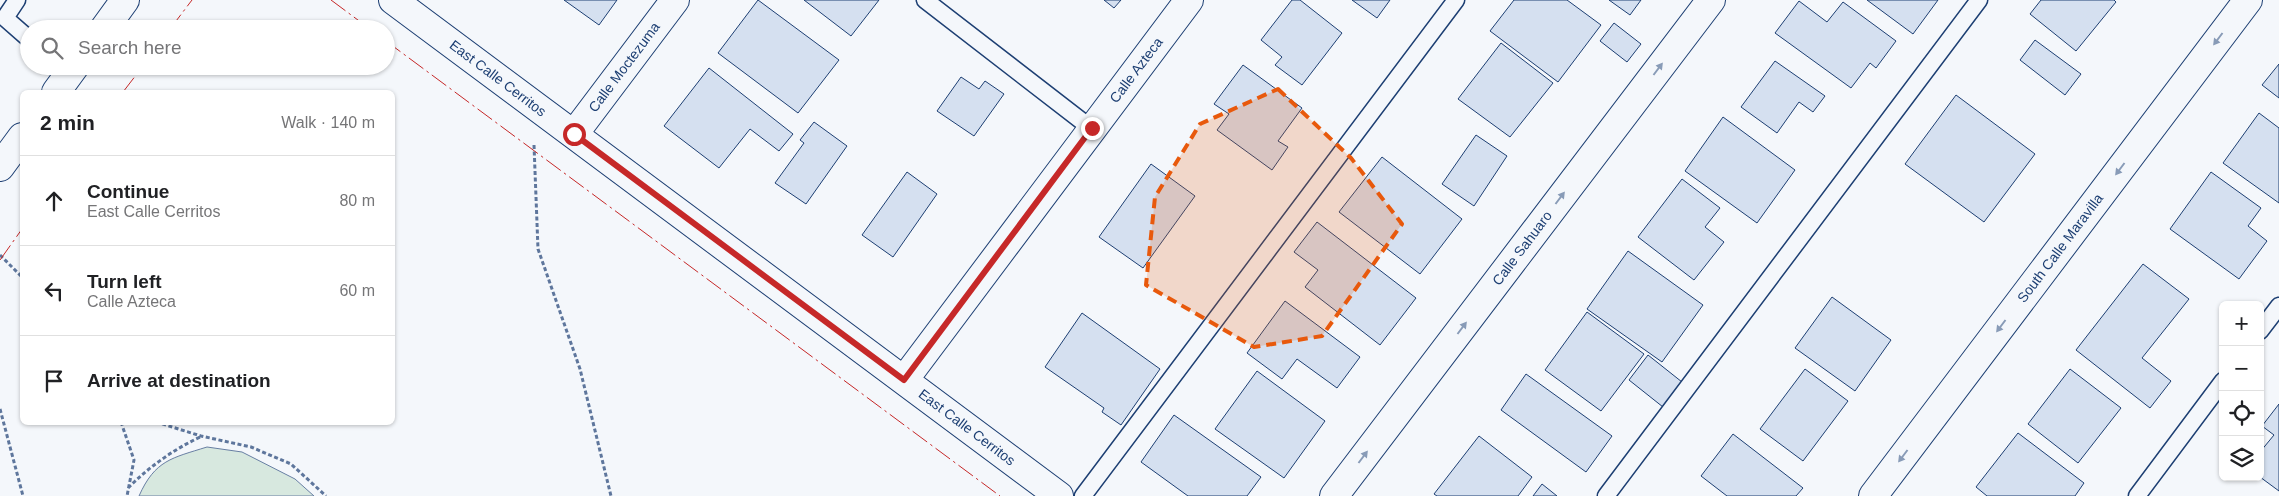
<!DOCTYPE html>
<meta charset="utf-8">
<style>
:root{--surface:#fff;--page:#f2f2f2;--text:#202124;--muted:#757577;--line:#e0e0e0}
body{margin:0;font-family:Helvetica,sans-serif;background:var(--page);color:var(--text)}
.controls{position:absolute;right:15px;bottom:15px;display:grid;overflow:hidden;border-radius:8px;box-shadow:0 1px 4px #0004}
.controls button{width:45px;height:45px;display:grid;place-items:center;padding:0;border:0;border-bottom:1px solid var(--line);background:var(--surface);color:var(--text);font:25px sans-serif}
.stop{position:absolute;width:15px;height:15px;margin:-11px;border:4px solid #c62828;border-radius:50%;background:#fff}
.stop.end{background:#c62828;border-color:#fff;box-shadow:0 1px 5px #0008}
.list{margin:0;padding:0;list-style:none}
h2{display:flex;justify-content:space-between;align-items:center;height:65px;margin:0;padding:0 20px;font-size:21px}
h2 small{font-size:16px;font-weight:400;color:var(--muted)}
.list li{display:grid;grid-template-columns:32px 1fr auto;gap:15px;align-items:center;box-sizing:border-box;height:90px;padding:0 20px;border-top:1px solid var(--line)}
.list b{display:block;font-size:19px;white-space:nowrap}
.list p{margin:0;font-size:16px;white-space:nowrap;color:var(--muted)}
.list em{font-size:16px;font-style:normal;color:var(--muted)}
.icon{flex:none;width:28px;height:28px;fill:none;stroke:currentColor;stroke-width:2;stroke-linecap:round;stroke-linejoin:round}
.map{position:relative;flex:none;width:2279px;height:496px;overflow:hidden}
.search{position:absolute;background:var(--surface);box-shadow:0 1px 4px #0004;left:20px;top:20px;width:375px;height:55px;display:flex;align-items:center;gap:12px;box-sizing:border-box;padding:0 18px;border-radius:28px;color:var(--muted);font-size:19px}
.panel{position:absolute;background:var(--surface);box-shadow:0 1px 4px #0004;left:20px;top:90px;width:375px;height:335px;border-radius:8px}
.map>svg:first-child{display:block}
.green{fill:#d7e8df;stroke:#687fa3}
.building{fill:#d5e0f0;stroke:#1d3f73}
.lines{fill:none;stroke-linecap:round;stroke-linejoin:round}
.service-casing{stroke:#1d3f73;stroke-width:19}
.minor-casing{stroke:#1d3f73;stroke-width:30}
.tertiary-casing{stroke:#1d3f73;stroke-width:30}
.path{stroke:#5e769c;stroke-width:3;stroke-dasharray:4 2.5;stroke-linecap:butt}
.service{stroke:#f4f7fb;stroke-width:16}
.minor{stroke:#f4f7fb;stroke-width:28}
.tertiary{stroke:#f4f7fb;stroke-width:28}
.power{stroke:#c62828;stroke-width:1;stroke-dasharray:18 4 2.5 4;stroke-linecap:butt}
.oneway{fill:#889bb7}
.route{stroke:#c62828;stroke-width:6}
.marked{fill:#e8590c;fill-opacity:0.2;stroke:#e8590c;stroke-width:4;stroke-dasharray:10 6;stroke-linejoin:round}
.labels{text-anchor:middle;stroke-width:4;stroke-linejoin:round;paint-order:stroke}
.street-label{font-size:14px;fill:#1d3f73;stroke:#f4f7fb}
</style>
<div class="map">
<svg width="2279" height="496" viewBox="0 0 2279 496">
<rect width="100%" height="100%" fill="#f4f7fb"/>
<path class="green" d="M207,447L242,452L295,479L314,496H139C155,460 172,458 207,447Z"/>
<path class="building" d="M564,0H617L599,25Z
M758,0L839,60L798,113L718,53Z
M804,0H879L851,36Z
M1104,0H1121L1114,8Z
M1292,0H1300L1342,33L1302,85L1275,65L1282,57L1261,40Z
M1352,0H1390L1377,18Z
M1514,0H1567L1601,25L1558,82L1490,31Z
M1609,0H1641L1630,15Z
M1867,0H1938L1913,34Z
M2041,0H2114L2116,2L2076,51L2030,14Z
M1799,1L1827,22L1843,2L1896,41L1876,68L1870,63L1851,88L1775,33Z
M1614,23L1641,44L1627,62L1600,41Z
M2035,40L2081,74L2065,95L2020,60Z
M1501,43L1553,83L1510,137L1458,99Z
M1775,61L1825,96L1813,112L1799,102L1777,133L1741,107Z
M2279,64V98L2262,85Z
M1243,65L1302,108L1278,141L1288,147L1272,170L1217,130L1229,114L1214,104Z
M709,68L793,134L779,151L750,129L719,168L664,126Z
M961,77L979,89L985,81L1004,94L974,136L937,111Z
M1956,95L2035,154L1984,222L1905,164Z
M2259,113L2279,128V203L2223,163Z
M1723,117L1795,170L1757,223L1685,171Z
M814,122L847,146L806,204L775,183L804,143L800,140Z
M1476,135L1507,156L1474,206L1442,184Z
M1382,157L1462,219L1420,274L1339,212Z
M1151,164L1195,196L1143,268L1099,237Z
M907,172L937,194L893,257L862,235Z
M2211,172L2261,208L2248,226L2267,241L2239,279L2170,229Z
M1682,179L1720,208L1705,227L1724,242L1694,280L1638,237Z
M1317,222L1416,298L1380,345L1305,287L1318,270L1294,252Z
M1628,251L1703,305L1662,362L1587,309Z
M2143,264L2189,299L2142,358L2171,381L2150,408L2076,350Z
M1832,297L1891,340L1855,391L1795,348Z
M1285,301L1360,357L1337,388L1297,359L1282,379L1247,353Z
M1587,312L1644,354L1601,411L1545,370Z
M1082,313L1160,369L1121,425L1102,412L1104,408L1045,367Z
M1648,355L1682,382L1663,407L1629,380Z
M1805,369L1848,401L1803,461L1760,429Z
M2070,369L2121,408L2078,463L2028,424Z
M1257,371L1325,421L1284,478L1215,429Z
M1526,374L1612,436L1586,472L1501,410Z
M2279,404V491L2260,477V452L2274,435L2262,426Z
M1174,415L1261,477L1247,496H1188L1141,462Z
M2018,433L2084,483L2075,496H1987L1976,487Z
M1733,434L1803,488L1796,496H1727L1701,476Z
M1479,436L1532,477L1518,496H1437L1434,494Z
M1542,484L1557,496H1533Z"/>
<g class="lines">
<defs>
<path id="service" d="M17,0L5,18L29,39
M925,0L1092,129
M2260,331L2279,306
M1083,496L1456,0
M1606,496L1979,0
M2137,496L2223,381"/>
<path id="minor" d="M393,0L1059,496
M574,134L675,0
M904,380L1189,0
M1334,496L1711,0
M1873,496L2248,0"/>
<path id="tertiary" d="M104,29L125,0
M56,92L75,66
M0,167L22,137"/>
</defs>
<use href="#service" class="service-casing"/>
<use href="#minor" class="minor-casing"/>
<use href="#tertiary" class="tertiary-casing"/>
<path class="path" d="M534,145L538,249L580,369L611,496
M0,255L22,277
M0,409L23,496
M121,422L134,460L127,496
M156,422L201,436L251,447L291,464L326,496
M128,488C150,466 173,450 200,437"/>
<use href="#service" class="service"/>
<use href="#minor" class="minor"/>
<use href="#tertiary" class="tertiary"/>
<path class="power" d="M331,0L370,29
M170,29L192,0
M386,41L1000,496
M123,92L143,66
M0,260L22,229"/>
</g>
<defs><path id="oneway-solid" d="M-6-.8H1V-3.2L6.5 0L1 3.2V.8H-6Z" transform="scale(1.25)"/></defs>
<g class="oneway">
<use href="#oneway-solid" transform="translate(2218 39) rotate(127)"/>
<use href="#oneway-solid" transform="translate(1658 69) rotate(-53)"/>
<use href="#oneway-solid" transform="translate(2120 169) rotate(127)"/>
<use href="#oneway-solid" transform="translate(1560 198) rotate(-53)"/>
<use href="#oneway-solid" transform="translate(2001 326) rotate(127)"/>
<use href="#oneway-solid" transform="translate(1462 328) rotate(-53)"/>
<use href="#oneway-solid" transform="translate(1903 456) rotate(127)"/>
<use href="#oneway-solid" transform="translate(1363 457) rotate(-53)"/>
</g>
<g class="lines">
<path class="route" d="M574,134L904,380L1092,128"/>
</g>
<path class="marked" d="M1278,89L1351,158L1402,224L1322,336L1254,347L1146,285L1155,197L1200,124Z"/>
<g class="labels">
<g class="street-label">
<text transform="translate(624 67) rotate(-53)" y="5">Calle Moctezuma</text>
<text transform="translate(1136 70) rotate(-53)" y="5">Calle Azteca</text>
<text transform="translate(498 78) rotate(37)" y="5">East Calle Cerritos</text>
<text transform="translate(1522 248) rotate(-53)" y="5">Calle Sahuaro</text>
<text transform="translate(2060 248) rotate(-53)" y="5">South Calle Maravilla</text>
<text transform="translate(967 427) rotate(37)" y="5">East Calle Cerritos</text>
</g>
</g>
</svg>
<div class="controls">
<button>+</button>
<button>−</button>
<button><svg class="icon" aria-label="locate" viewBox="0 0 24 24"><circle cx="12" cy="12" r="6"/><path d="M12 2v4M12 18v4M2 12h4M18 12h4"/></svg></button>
<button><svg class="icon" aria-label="layers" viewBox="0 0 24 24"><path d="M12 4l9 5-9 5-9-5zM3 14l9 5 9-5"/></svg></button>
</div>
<div class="stop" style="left:574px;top:134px"></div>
<div class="stop end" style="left:1092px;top:128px"></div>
<div class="search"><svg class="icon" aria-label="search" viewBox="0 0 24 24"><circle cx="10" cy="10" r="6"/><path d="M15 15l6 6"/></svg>Search here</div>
<section class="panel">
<h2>2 min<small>Walk · 140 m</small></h2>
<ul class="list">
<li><svg class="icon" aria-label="ahead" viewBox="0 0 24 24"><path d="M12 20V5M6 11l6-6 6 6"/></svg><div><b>Continue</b><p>East Calle Cerritos</p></div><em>80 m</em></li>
<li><svg class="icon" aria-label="left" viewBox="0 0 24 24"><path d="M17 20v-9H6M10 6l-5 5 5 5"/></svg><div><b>Turn left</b><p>Calle Azteca</p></div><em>60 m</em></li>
<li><svg class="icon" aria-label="arrive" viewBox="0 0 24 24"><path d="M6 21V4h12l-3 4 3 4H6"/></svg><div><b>Arrive at destination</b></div></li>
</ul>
</section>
</div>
